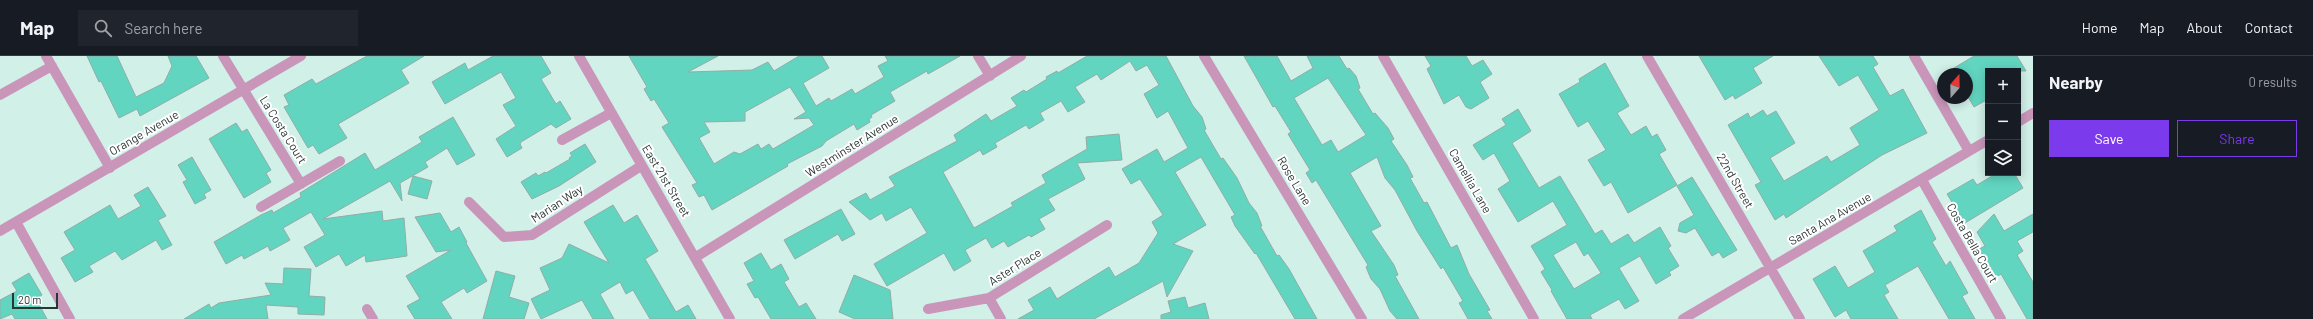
<!DOCTYPE html>
<meta charset="utf-8">
<style>
:root{--surface:#171b24;--page:#20242c;--text:#f1f3f6;--muted:#9ea1a6;--line:#363941;--accent:#7c3aed}
body{margin:0;font-family:Barlow,sans-serif;background:var(--page);color:var(--text)}
.controls{position:absolute;right:12px;top:12px;display:grid;overflow:hidden;border-radius:0px;box-shadow:0 2px 10px #0003}
.controls button{width:36px;height:36px;display:grid;place-items:center;padding:0;border:0;border-bottom:1px solid var(--line);background:var(--surface);color:var(--text);font:20px sans-serif}
.compass{position:absolute;left:1937px;top:12px;width:36px;height:36px;border-radius:50%;background:var(--surface);box-shadow:0 2px 10px #0003;rotate:20deg}
.scale{position:absolute;left:12px;bottom:10px;width:46px;box-sizing:border-box;padding-left:4px;border:2px solid #293633;border-top:0;font-size:11px;line-height:14px;white-space:nowrap;color:#293633;-webkit-text-stroke:3px #fff;paint-order:stroke}
.list{margin:0;padding:0;list-style:none}
h2{display:flex;justify-content:space-between;align-items:center;height:52px;margin:0;padding:0 16px;font-size:17px}
h2 small{font-size:13px;font-weight:400;color:var(--muted)}
.actions{display:flex;gap:8px;padding:12px 16px}
.actions a{flex:1;padding:9px 0;border:1px solid var(--accent);border-radius:0px;text-align:center;font-size:14px;color:var(--accent)}
.actions .main{background:var(--accent);color:#fff}
.icon{flex:none;width:22px;height:22px;fill:none;stroke:currentColor;stroke-width:2;stroke-linecap:round;stroke-linejoin:round}
.map{position:relative;flex:none;width:2033px;height:263px;overflow:hidden}
header{display:flex;align-items:center;gap:24px;box-sizing:border-box;height:56px;padding:0 20px;background:var(--surface);border-bottom:1px solid var(--line)}
header strong{font-size:19px}
nav{display:flex;gap:22px;margin-inline-start:auto;font-size:14px}
.search{width:280px;height:36px;background:var(--page);display:flex;align-items:center;gap:10px;box-sizing:border-box;padding:0 14px;border-radius:0px;color:var(--muted);font-size:15px}
main{display:flex}
aside{flex:1;background:var(--surface)}
.map>svg:first-child{display:block}
.building{fill:#61d5c0;stroke:#90ada7;fill-rule:evenodd}
.lines{fill:none;stroke-linecap:round;stroke-linejoin:round}
.minor{stroke:#c996ba;stroke-width:10}
.labels{text-anchor:middle;stroke-width:4;stroke-linejoin:round;paint-order:stroke}
.street-label{font-size:12px;fill:#293633;stroke:#fff}
</style>
<header>
<strong>Map</strong>
<div class="search"><svg class="icon" aria-label="search" viewBox="0 0 24 24"><circle cx="10" cy="10" r="6"/><path d="M15 15l6 6"/></svg>Search here</div>
<nav><a>Home</a><a>Map</a><a>About</a><a>Contact</a></nav>
</header>
<main>
<div class="map">
<svg width="2033" height="263" viewBox="0 0 2033 263">
<rect width="100%" height="100%" fill="#d0f0e8"/>
<path class="building" d="M87,0H117L136,41L164,27L172,10L168,0H196L209,22L140,60L137,53L119,62L101,25L99,26Z
M367,0H424L401,14L409,27L338,68L347,82L319,98L313,89L308,92L284,51L289,49L284,39L312,23L316,28Z
M493,0H541L551,17L541,23L556,48L560,45L571,63L556,72L551,68L521,86L520,88L522,92L507,101L496,83L516,70L503,49L516,42L501,16L445,48L432,26L465,7L468,14Z
M629,0H718L688,16L752,14L768,6L774,15L799,0H822L829,12L803,27L816,50L829,42L831,45L852,33L855,38L884,21L878,10L888,5L885,0H960L928,18L927,15L890,36L895,45L871,59L872,61L869,63L870,66L857,74L854,68L826,85L822,90L787,108L788,110L712,154L704,139L699,141L692,129L697,127L662,71L669,67L654,43L651,45L644,33L647,31ZM790,31L806,56L794,63L809,62L814,69L773,93L769,88L761,93L758,88L740,98L734,96L714,108L699,82L710,76L704,66L745,65V56Z
M1087,0H1166L1193,50L1202,61L1206,73L1204,74L1221,103L1223,102L1237,122L1249,147L1257,157L1262,170H1260L1277,200L1279,199L1289,213L1317,263H1295L1256,197L1255,198L1235,170L1231,161L1235,159L1201,101L1175,116L1206,169L1173,188L1193,195L1167,241L1163,225L1094,263H1018L1034,254L1028,244L1050,231L1057,243L1109,211L1115,221L1139,207L1158,177L1152,166L1163,159L1140,123L1131,128L1122,113L1157,93L1164,106L1188,92L1168,55L1157,62L1144,38L1159,29L1147,9L1136,15L1130,5L1101,24L1097,18L1075,31L1085,46L1068,56L1061,45L1040,57L1044,64L1029,73L1026,69L995,87L997,91L983,99L980,94L943,116L974,172L1013,150L1011,147L1046,127L1042,119L1087,93L1086,81L1119,78L1122,104L1077,107L1085,123L1048,143L1055,154L1039,163L1045,173L1031,181L1029,179L1008,191L1004,185L992,192L986,182L965,194L971,205L954,215L944,197L887,230L874,208L927,177L911,151L886,165L882,157L870,164L849,146L866,137L870,144L895,130L889,121L957,85L954,79L986,58L991,65L1017,50L1011,42L1024,34L1026,36L1047,23L1046,21L1057,15L1058,17Z
M1244,0H1277L1291,25L1313,12L1307,0H1339L1347,13L1349,12L1356,20L1360,32L1358,33L1373,58L1375,57L1388,72L1394,83L1391,85L1407,109L1413,121L1410,122L1424,147L1427,146L1451,192L1457,189L1469,218L1490,254L1487,255L1492,263H1468L1459,247L1463,245L1443,211L1441,213L1417,175L1395,134L1385,122L1377,101L1350,117L1381,170L1371,175L1394,209L1398,219L1395,220L1419,263H1397L1390,255L1380,233L1371,223L1366,211L1368,209L1316,124L1312,127L1306,117L1310,114L1288,78L1291,76L1275,50L1273,51ZM1328,22L1366,79L1338,96L1331,84L1322,89L1294,42Z
M1425,0H1466L1472,10L1483,4L1492,18L1480,26L1489,42L1471,53L1466,51L1459,39L1444,48L1427,13L1431,10Z
M1699,0H1773L1753,12L1762,27L1735,43L1733,39L1725,44Z
M1819,0H1873L1878,8L1873,11L1890,40L1903,33L1927,77L1882,99L1786,162L1784,158L1775,164L1755,129L1761,126L1728,69L1748,57L1750,62L1763,54L1767,60L1776,55L1795,87L1770,102L1784,125L1827,100L1831,106L1860,89L1850,72L1879,54L1858,19L1839,30Z
M1974,0H2017L2026,15H1988V43L1974,51L1967,39V18H1944Z
M1605,7L1629,50L1617,57L1631,79L1646,70L1652,81L1657,78L1666,94L1659,98L1677,129L1628,157L1611,126L1604,130L1588,104L1606,94L1588,65L1578,71L1559,38L1580,26L1579,23Z
M1518,53L1531,75L1512,87L1539,132L1560,120L1595,178L1602,174L1611,188L1628,178L1634,187L1660,171L1671,190L1668,192L1679,210L1669,216L1671,219L1656,228L1640,200L1619,212L1639,245L1625,253L1619,243L1590,259L1592,263H1567L1551,235L1552,234L1541,216L1545,213L1531,190L1567,169L1553,145L1518,166L1498,133L1510,125L1494,97L1483,104L1473,89L1506,69L1502,63ZM1576,186L1584,200L1588,197L1601,217L1574,233L1553,199Z
M453,61L475,99L457,109L447,92L425,106L428,111L400,127L402,145L390,125L323,163L382,155L383,165L404,162L407,200L366,206L365,199L346,210L339,198L316,211L304,191L325,179L311,156L283,172L290,184L270,195L268,190L244,203L242,199L226,208L214,186L261,159L272,154L273,157L301,141L300,137L365,97L375,114L422,86L419,81Z
M236,67L242,76L247,73L271,114L266,117L271,126L244,142L209,83Z
M585,88L596,106L559,130L532,143L521,126L536,117L538,120L545,116L546,117L570,103L569,102L572,100L570,97Z
M192,101L211,134L204,138L206,142L195,148L183,126L187,124L178,109Z
M1997,117H2014L2023,132L1965,167L1947,138L1973,123L1977,129Z
M413,120L432,125L427,143L408,138Z
M1692,121L1737,194L1723,202L1719,196L1712,200L1695,172L1686,177L1678,175L1680,167L1694,159L1677,130Z
M148,131L166,160L158,164L172,189L162,194L156,184L122,204L115,195L89,210L93,216L75,226L61,202L75,194L64,176L110,149L118,163L141,150L134,139Z
M613,149L624,167L637,159L658,195L645,203L655,220L676,256L688,249L696,263H650L633,234L626,238L620,226L600,238L614,263H593L582,244L541,263L531,243L550,234L540,212L562,202L569,188L609,207L584,166Z
M841,153L855,178L842,185L838,178L795,203L784,184Z
M1921,154L1936,183L1932,186L1946,210L1950,205L1968,237L1962,240L1975,263H1949L1918,210L1885,229L1889,236L1884,239L1898,263H1851L1846,254L1835,261L1813,223L1835,210L1848,232L1875,216L1863,195L1897,175L1894,170Z
M440,157L451,176L459,171L467,186L466,187L487,225L467,237L464,232L441,246L452,263H415L407,250L420,243L406,220L451,194L436,196L415,161Z
M1994,158L2004,175L2033,158V176L2017,185L2023,195L2017,199L2033,226V263H2027L2001,218L1996,221L1979,193L1985,190L1977,176Z
M761,197L771,214L781,208L789,223L784,226L799,251L806,247L816,263H771L758,241L755,242L747,228L754,225L744,207Z
M284,212L311,213L309,240L325,241L324,259L298,258V251L266,249L268,263H184L209,248L211,252L219,247L271,239L265,227L283,228Z
M496,215L515,220L509,241L529,247L524,263H483Z
M29,217L42,239L36,243L47,263H15L12,258L0,263V244L17,235L12,227Z
M854,219L890,234L893,263H855L839,256Z
M1185,241L1188,252L1205,247L1209,263H1161V259L1171,256L1168,245Z"/>
<g class="lines">
<path class="minor" d="M46,0L110,112
M223,0L301,128
M579,0L730,263
M978,0L990,20
M1204,0L1362,263
M1383,0L1534,263
M1647,0L1800,263
M1914,0L1969,95
M0,39L52,10
M2018,66L2033,57
M562,84L611,57
M1922,124L2001,263
M469,146L504,181L532,179L641,110
M261,151L340,105
M16,166L70,263
M0,175L301,0
M696,201L1021,0
M989,242L1001,263
M367,253L373,263
M928,253L989,242L1107,169
M1683,263L1988,84"/>
</g>
<g class="labels">
<g class="street-label">
<text transform="translate(283 74) rotate(58)" y="4">La Costa Court</text>
<text transform="translate(144 77) rotate(-30)" y="4">Orange Avenue</text>
<text transform="translate(852 90) rotate(-32)" y="4">Westminster Avenue</text>
<text transform="translate(666 125) rotate(59)" y="4">East 21st Street</text>
<text transform="translate(1294 125) rotate(59)" y="4">Rose Lane</text>
<text transform="translate(1470 125) rotate(60)" y="4">Camellia Lane</text>
<text transform="translate(1735 125) rotate(60)" y="4">22nd Street</text>
<text transform="translate(557 148) rotate(-33)" y="4">Marian Way</text>
<text transform="translate(1830 163) rotate(-30)" y="4">Santa Ana Avenue</text>
<text transform="translate(1972 187) rotate(60)" y="4">Costa Bella Court</text>
<text transform="translate(1015 211) rotate(-32)" y="4">Aster Place</text>
</g>
</g>
</svg>
<div class="controls">
<button>+</button>
<button>−</button>
<button><svg class="icon" aria-label="layers" viewBox="0 0 24 24"><path d="M12 4l9 5-9 5-9-5zM3 14l9 5 9-5"/></svg></button>
</div>
<svg class="compass" viewBox="-18 -18 36 36"><path d="M0-13l5 13h-10z" fill="#e53935"/><path d="M0 13l5-13h-10z" fill="#9ea1a6"/></svg>
<div class="scale">20 m</div>
</div>
<aside>
<h2>Nearby<small>0 results</small></h2>
<ul class="list">
</ul>
<div class="actions"><a class="main">Save</a><a>Share</a></div>
</aside>
</main>
